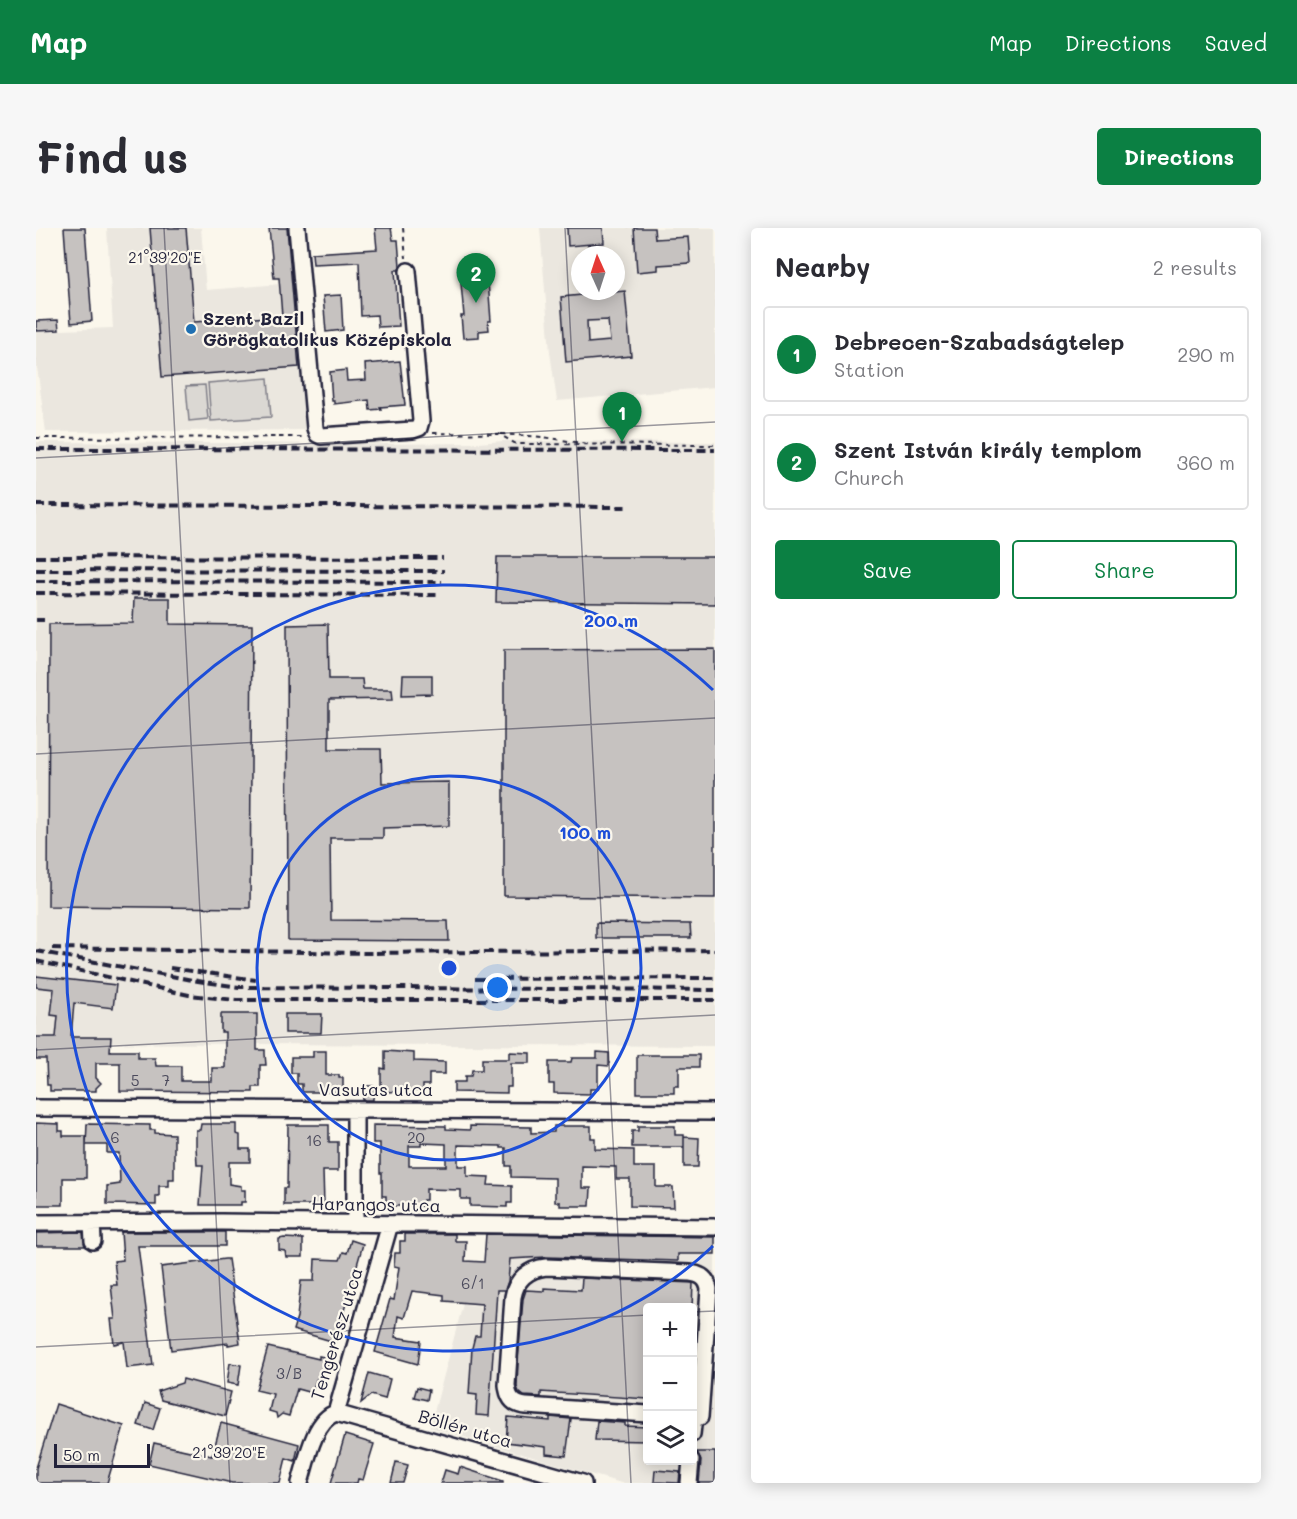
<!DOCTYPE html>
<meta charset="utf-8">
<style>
:root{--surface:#fff;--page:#f7f7f7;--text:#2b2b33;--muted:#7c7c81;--line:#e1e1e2;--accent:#0b8043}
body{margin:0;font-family:Mali,sans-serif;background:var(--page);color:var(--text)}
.controls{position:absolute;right:18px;bottom:18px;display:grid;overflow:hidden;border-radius:6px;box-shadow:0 3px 15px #0003}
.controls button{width:54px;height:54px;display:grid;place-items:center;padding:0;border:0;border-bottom:2px solid var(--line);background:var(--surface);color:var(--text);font:30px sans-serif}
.compass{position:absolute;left:535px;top:18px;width:54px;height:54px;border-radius:50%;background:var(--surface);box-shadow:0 3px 15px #0003;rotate:357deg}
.scale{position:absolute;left:18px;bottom:15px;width:96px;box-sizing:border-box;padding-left:6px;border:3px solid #22223b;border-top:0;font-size:16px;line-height:21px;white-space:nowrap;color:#22223b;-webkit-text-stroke:4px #fbf7ec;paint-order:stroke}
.you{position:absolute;left:462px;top:760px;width:21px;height:21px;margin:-15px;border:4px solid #fff;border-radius:50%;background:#1a73e8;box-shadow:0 0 0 9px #1a73e833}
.badge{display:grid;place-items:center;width:39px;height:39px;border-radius:50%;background:var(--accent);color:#fff;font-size:20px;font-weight:700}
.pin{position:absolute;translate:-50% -50px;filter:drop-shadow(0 2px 3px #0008)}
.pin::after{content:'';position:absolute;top:32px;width:21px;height:18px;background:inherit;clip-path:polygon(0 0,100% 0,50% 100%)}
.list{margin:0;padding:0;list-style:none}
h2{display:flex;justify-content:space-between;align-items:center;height:78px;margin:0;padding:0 24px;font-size:26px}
h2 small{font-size:20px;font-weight:400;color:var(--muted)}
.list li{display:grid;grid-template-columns:39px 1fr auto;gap:18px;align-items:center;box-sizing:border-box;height:96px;margin:0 12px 12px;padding:0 12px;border:2px solid var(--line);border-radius:6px}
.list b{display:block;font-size:22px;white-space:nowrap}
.list p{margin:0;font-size:20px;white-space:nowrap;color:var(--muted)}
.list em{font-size:20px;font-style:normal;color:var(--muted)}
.actions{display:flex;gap:12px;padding:18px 24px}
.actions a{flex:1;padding:14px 0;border:2px solid var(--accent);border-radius:6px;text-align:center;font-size:21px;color:var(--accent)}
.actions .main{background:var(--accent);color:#fff}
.icon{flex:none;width:33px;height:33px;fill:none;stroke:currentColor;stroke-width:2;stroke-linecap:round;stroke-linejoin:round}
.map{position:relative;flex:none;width:679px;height:1255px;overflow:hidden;border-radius:6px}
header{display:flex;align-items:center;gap:36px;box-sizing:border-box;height:84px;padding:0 30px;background:var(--accent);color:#fff}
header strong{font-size:28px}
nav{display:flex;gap:33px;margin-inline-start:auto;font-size:21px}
.intro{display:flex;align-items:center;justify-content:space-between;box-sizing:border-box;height:144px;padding:0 36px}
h1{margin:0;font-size:42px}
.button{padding:15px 27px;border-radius:6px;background:var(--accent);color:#fff;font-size:21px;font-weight:700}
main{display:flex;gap:36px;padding:0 36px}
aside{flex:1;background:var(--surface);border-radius:6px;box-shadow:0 3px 15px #0003}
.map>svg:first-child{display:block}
.built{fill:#ebe7df;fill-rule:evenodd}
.green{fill:#dbd8d3;stroke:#7e7d87;stroke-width:1.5}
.building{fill:#c6c2c0;stroke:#22223b;stroke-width:1.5;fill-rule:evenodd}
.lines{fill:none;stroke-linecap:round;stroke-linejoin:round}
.minor-casing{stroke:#22223b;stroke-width:20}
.path{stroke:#22223b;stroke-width:2;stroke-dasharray:4.5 4.5;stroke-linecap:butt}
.minor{stroke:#fbf7ec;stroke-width:15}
.rail{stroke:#22223b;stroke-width:4;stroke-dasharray:9 4.5;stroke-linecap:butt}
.ticks{fill:none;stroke:#22223b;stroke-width:1.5;stroke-opacity:0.45}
.ring{fill:none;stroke:#1d4ed8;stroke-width:3}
.poi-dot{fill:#1f6fb2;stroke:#fbf7ec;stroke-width:2}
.labels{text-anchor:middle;stroke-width:4.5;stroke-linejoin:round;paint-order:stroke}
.number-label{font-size:15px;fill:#4b4a5c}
.poi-label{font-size:18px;font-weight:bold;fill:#22223b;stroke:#fbf7ec;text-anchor:start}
.street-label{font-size:18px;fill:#22223b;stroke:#fbf7ec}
.ticks-label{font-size:15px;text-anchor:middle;fill:#22223b;stroke:#fbf7ec;stroke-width:4.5;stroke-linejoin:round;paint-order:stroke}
.centre{fill:#1d4ed8;stroke:#fbf7ec;stroke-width:3}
.ring-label{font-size:18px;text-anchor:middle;font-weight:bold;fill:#1d4ed8;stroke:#fbf7ec;stroke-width:4.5;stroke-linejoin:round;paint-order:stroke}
</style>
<header>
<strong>Map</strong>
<nav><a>Map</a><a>Directions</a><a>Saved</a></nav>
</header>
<div class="intro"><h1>Find us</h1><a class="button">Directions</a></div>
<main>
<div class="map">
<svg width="679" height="1255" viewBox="0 0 679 1255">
<rect width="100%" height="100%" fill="#fbf7ec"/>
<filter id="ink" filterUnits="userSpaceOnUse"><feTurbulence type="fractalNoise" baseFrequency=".0167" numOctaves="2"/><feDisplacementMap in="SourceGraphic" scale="12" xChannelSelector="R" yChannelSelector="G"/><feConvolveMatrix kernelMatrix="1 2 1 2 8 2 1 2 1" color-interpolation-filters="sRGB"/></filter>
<g filter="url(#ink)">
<path class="built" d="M71,0H165L170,62L257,55L269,202L10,204L0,132V103L77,100Z
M504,0H679V159L521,173L514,124ZM544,27H580V63H544Z
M468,213L679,214V818L0,815V214L337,216L442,215Z
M450,1005L679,1009V1255H585L394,1199L427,1076L445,1078ZM612,1080H656V1232H612Z"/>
<path class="green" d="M232,150L235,189L175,193L172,155Z
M169,157L172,191L153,193L150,158Z"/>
<path class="building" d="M28,0H49L56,93L35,95Z
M114,0H150L158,94L246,88L243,50H238L233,0H251L263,139L126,149Z
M339,0H355L357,12H362L364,38L363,42H359L363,98L342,99L341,87L325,88L323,34L277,36L276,25L341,21Z
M531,0H567L568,15L532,18Z
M598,0H618L619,11L652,9L654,35L622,37V42L601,44Z
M441,44L452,53L455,93H452L453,102L443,103V109L427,110L425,88H428L425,55L431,47Z
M589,63L595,128L530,134L525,69ZM572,92L574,113L552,115L551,93Z
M305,67L307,102L290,104L287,68Z
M22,92L23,102L0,103V93Z
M364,133L369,177L344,179L345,181L334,182L333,172L298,176V173H296L294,144L310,142L311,153L330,152L329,136Z
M461,329H679V376L460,374Z
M98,370H134V396L216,397L214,680L12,678L13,396L97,395Z
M292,396L293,451H326L327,461H356L357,471L293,472V521H345L346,555L413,554V598L347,600V610H294L295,692L412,693L413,713L252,712L251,397Z
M679,421V670L468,668V422Z
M367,447H396V466L366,467Z
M560,695L654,696L655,710H560Z
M0,748L80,757L77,780L38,775L35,809H75L74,823H102V830H119L120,838H145V853H176V840H189V804H185V786H221V822H229V826L230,837H224V859H217V864L84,863V835H60V850L65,855L60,860V863H14V857H11L10,831H0V809H20L22,788L15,787L18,761L0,759Z
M249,786H286L285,805H249Z
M277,823H290V847H303V850H307V864H266V856H261V845H255V829H277Z
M349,823L378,825V833L409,834V846H393V857H387V863L345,864V840L349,841Z
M473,824L494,825V835H475V859H471V865L418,864V854H429V848H435L436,842H446V831H473Z
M561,824L573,825V838L562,837V861H554V866L518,865V856H513V834H535L536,830H561Z
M601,827H663V839H643V858H638V865H601Z
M327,858H337V872H327Z
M0,895L23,896V903H27V908H50V950H27V977H0Z
M51,896L114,897V902H119V905L138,906V951H133V958H123V968H120V977L71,976V958L84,956L83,925H71V917H50Z
M165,896H200V906L204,907V921H214V934H193V956L205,958V962H209V974H205V977H164L167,937H161L160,918V902H164Z
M252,897H293V914H302V943H287L288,977H248V960H251Z
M337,897L410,898V901L434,902V898L495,899V905L518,904V898H555V910H559V921L598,922V939H620V959H637L638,979L594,978V951H580V939L546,938V960H555L554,978H524V974H519V950L475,949V938H470V920H465V918L422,917V938H431V948L453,949L452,957L476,958V975H471V979L434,978V971H425V962L390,961V972H387V978H350V968H346V945H344V915H337ZM385,915L410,916V938H373V918H385Z
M602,898H639V907H648V919H596V903H602Z
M648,909L663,910L662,939H648Z
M47,1004L49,1018H0V1005Z
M85,1004H189V1018H102L117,1137L91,1140L88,1114L78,1116L75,1091H79L75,1057H81L78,1033L87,1032Z
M369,1006H419V1013H430L429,1033L448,1034L450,1006L679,1009V1026H642V1033L510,1029L474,1031L472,1053L469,1062H461L453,1188L440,1187L441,1167L433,1166L436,1120L439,1108H444L446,1076L408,1073V1067L376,1063L368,1090L362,1088L359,1109L385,1113L382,1136L339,1124L354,1071L358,1072L363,1039L358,1038L359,1025H364V1013H369Z
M248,1010L267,1011V1029H250L249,1023L243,1022V1011Z
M315,1012L327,1016L299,1114L257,1102L261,1089L265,1053H278L279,1031L304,1032L307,1024L311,1025Z
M189,1031H192L204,1115L192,1117V1115L135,1122L125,1039Z
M546,1050L657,1055L656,1080H612V1171L505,1164V1169L488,1168L483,1164L481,1159L482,1134L487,1071L490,1062L508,1063V1060L545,1062Z
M232,1119L283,1131V1128L293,1130L289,1151L282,1150L280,1152L276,1165L261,1161L253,1188L246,1186L241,1190L240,1185L233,1183L237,1166L220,1162Z
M194,1135L205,1137L202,1157L191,1155Z
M333,1145L354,1151L349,1171L335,1167L325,1175Z
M147,1151L195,1164L189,1188L125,1172L122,1163L146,1155Z
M381,1159L393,1162L391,1172L378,1169Z
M109,1175L124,1180L117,1202L102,1197Z
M20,1176L88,1198L71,1255H0V1240Z
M472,1189L514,1193V1189L535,1191L530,1228L510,1226V1219L470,1214Z
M561,1193L589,1195V1198L612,1199V1213L559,1212Z
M185,1195L263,1216L259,1233L250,1230L244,1255H196L113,1236L118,1215L176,1228Z
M309,1207L338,1216L327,1252L322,1251L321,1255H295Z
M661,1224H679V1255H663L665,1233Z
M360,1234L372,1237L367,1255H355Z
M424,1239L467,1253V1255H405L409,1242L422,1246Z
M619,1242L644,1244L643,1255L618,1254Z"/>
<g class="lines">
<defs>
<path id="minor" d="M261,0L279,200L281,206L285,208L377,202L383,200L385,193L372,43
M0,880L679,884
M319,882V996
M0,995L185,994L679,999
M56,995L57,1013
M300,1185L547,1255
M612,1186L490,1178C477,1177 472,1169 471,1157L477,1069C480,1051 493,1041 510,1039L654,1045C664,1046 671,1050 673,1061L664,1189
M656,1206L658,1189
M264,1255C270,1235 278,1191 300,1185L354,996
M653,1255L655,1232"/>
</defs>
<use href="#minor" class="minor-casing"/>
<path class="path" d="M367,0L370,30
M397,205L463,206L480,216L679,217
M465,206L507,209L552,216
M0,210L267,209"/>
<use href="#minor" class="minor"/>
<path class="rail" d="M0,221L679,222
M0,277L592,279
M0,329L407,330
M0,342L408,343
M0,353L406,354
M0,365L404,367
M0,392H8
M16,720L330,725L679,722
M0,723L162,753L203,759L679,762
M0,733L153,767L200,772H679
M134,740L220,752
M439,751L679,750"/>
</g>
</g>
<path class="ticks" d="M128,0L194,1255M529,0L595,1255M0,230L679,194M0,526L679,490M0,822L679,787M656,1084L679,1083M0,1119L612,1087"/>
<g class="ring">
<circle cx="413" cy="740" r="192"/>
<path d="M677 1018A383 383 0 1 1 677 462"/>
</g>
<circle class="poi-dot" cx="155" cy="101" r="6"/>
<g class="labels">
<g class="number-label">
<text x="99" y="858">5</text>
<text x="130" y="858">7</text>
<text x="79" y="915">6</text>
<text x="380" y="915">20</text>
<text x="278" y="918">16</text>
<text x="437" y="1061">6/1</text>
<text x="253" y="1151">3/B</text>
</g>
<g class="poi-label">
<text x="167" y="97">Szent Bazil<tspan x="167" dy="21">Görögkatolikus Középiskola</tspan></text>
</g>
<g class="street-label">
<text x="340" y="868">Vasutas utca</text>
<text transform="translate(340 977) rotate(1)" y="6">Harangos utca</text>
<text transform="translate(301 1106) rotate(-73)" y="6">Tengerész utca</text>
<text transform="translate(429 1201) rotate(16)" y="6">Böllér utca</text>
</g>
</g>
<g class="ticks-label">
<text x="129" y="35">21°39'20"E</text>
<text x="193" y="1230">21°39'20"E</text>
</g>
<circle cx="413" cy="740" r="9" class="centre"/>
<g class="ring-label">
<text x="575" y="399">200 m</text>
<text x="549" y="611">100 m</text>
</g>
</svg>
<div class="controls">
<button>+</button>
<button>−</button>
<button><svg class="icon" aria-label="layers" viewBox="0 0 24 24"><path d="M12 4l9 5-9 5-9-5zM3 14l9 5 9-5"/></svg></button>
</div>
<svg class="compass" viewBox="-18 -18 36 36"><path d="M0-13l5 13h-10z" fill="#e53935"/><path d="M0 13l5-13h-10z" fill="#7c7c81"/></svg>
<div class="scale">50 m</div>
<div class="you"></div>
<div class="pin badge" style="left:586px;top:214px">1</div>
<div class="pin badge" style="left:440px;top:75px">2</div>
</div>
<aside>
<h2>Nearby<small>2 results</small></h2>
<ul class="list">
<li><span class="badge">1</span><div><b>Debrecen-Szabadságtelep</b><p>Station</p></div><em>290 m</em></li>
<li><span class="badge">2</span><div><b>Szent István király templom</b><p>Church</p></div><em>360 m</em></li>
</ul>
<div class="actions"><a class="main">Save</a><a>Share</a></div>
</aside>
</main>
